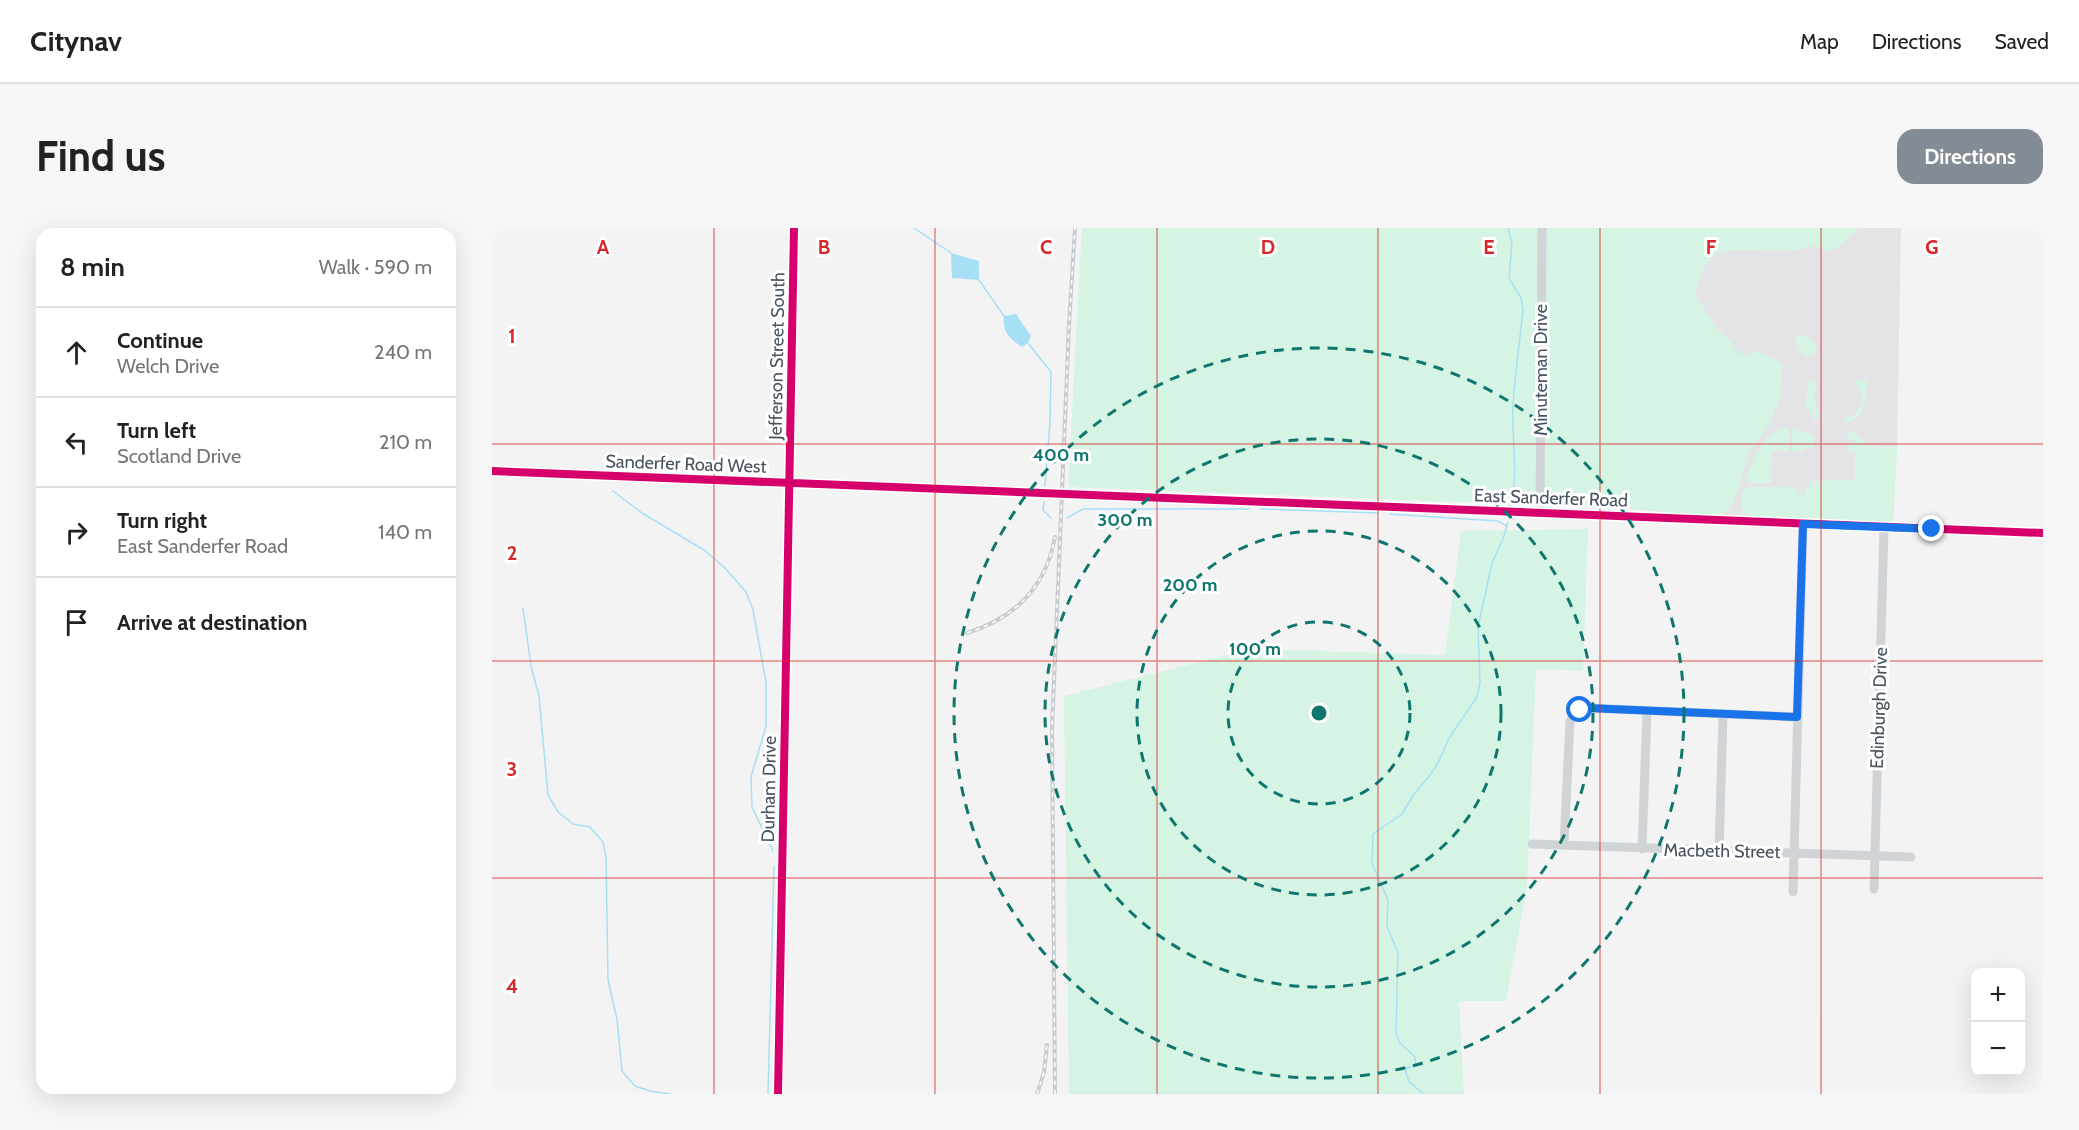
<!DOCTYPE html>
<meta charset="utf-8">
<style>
:root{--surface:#fff;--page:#f6f6f6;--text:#222;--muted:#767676;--line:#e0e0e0;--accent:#838c95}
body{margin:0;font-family:Cabin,sans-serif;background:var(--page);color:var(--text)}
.controls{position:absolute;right:18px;bottom:18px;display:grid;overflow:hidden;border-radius:12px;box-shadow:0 6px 24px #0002}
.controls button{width:54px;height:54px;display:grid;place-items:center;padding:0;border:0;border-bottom:2px solid var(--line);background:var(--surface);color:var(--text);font:30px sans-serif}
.stop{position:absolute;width:18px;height:18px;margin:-14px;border:4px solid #1a73e8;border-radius:50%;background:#fff}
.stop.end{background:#1a73e8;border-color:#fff;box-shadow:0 2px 6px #0008}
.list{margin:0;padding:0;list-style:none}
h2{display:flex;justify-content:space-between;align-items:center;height:78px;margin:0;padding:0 24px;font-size:26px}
h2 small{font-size:20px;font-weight:400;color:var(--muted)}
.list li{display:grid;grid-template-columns:39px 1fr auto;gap:18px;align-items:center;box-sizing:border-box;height:90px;padding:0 24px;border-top:2px solid var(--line)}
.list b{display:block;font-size:22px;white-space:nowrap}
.list p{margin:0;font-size:20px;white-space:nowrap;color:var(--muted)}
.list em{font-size:20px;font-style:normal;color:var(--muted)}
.icon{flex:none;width:33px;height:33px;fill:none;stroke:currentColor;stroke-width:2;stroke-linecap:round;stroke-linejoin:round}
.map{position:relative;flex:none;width:1551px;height:866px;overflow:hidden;border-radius:18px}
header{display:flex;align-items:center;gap:36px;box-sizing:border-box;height:84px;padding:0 30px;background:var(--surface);border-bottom:2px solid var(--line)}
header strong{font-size:28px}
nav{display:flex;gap:33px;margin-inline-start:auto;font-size:21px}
.intro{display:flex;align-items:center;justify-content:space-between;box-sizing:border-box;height:144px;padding:0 36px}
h1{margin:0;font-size:42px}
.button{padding:15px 27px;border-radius:18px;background:var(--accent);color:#fff;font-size:21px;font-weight:700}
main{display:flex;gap:36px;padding:0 36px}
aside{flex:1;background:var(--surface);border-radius:18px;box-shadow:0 6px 24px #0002}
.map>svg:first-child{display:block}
.education{fill:#e4e4e6}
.green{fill:#d5f4e3}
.water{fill:#a7e0f5}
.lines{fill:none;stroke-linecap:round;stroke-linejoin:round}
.stream{stroke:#a7e0f5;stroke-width:1.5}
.minor{stroke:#d1d4d7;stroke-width:9}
.rail-casing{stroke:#c9ccce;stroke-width:4}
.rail{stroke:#fff;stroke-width:1.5;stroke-dasharray:4.5;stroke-linecap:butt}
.cycleway-casing{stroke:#fff;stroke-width:11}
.cycleway{stroke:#d6006c;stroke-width:8}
.route{stroke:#1a73e8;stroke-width:8}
.grid{fill:none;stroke:#d62828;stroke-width:1.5;stroke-opacity:0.55}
.ring{fill:none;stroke:#0f766e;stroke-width:3;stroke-dasharray:10 8}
.labels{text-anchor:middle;stroke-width:6;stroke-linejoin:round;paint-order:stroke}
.street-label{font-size:18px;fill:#475462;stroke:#fff}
.grid-label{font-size:20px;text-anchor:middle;font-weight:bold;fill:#d62828;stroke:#fff;stroke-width:6;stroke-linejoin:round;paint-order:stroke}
.centre{fill:#0f766e;stroke:#fff;stroke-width:3}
.ring-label{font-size:18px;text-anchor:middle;font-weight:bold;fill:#0f766e;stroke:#fff;stroke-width:6;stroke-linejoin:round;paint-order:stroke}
</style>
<header>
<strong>Citynav</strong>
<nav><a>Map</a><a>Directions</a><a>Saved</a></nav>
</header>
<div class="intro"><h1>Find us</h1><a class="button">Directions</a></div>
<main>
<aside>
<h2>8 min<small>Walk · 590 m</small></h2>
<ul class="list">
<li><svg class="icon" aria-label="ahead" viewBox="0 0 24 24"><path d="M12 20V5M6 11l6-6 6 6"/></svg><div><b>Continue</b><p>Welch Drive</p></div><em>240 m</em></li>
<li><svg class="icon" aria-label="left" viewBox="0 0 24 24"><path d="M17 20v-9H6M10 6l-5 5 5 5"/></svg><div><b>Turn left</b><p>Scotland Drive</p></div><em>210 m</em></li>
<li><svg class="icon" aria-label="right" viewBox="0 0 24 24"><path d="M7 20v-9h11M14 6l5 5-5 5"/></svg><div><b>Turn right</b><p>East Sanderfer Road</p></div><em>140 m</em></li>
<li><svg class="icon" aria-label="arrive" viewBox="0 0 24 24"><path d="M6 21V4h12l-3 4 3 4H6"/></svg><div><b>Arrive at destination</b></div></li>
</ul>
</aside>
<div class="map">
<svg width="1551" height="866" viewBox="0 0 1551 866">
<rect width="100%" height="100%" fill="#f3f3f3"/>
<path class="education" d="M1137,0H1409L1405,219L1401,297L1256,291L1129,280Z"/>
<path class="green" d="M590,0H1368L1342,22L1333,23L1322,18L1297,23L1242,22L1225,25L1213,37L1204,62V68L1225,101L1238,113L1244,122L1251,127L1265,123L1287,134L1290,140L1288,170L1277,197L1257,226L1242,274L1228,289L1129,280L576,259Z
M1308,106L1317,110L1325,117L1323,125L1314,129L1311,128L1304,116V108Z
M1319,151L1325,156L1322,173L1328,188L1323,192L1313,178L1317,152Z
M1361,153H1375C1374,172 1374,189 1353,195L1351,193C1354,190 1359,189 1363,185C1374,175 1370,161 1361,153Z
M1291,200L1297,201V223H1280L1279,255H1258L1254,250C1260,233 1271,205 1291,200Z
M1300,201L1321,207V221L1312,220V223H1300Z
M1362,203L1375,218L1405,219L1401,297L1257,290C1248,280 1248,274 1251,262L1256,259H1299L1307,262L1308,267H1313V259L1319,258L1317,253L1363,252V224H1356V217L1362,215V212L1356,211V206Z
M1096,301L1091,443L1044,441L1035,659L1014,773H967L972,866H577L572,468L759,421L953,427L969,303Z"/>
<path class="water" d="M459,25L487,33V52L460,50Z
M524,86L539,108L536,115L530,119C517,110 510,104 512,88Z"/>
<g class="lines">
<path class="stream" d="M422,0L459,25
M1016,0L1020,16L1017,50L1029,70L1031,81C1028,113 1023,145 1021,177C1019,204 1028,256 1017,279
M487,52L512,88
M536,115L559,144L558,194L553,258
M121,263L150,285L212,322L233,340L254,364L261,382L274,454V498L259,549L260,579L281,623
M552,274L551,282L559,290
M768,281L886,285
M898,286L1006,293L1015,298
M575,290L591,281H757
M31,380L39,438L47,468L56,567L66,584L81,596L98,599L111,614L114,629L116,752L125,791L130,843L143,858L158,863L178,866
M276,866L282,638
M932,866L917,854L913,841L924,837L923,829L908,815L904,806L906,725L895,698L896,672L880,635L881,606L910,586L922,566L938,547L946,535L957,510L985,469L988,455L986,399L1000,335L1011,311L1016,294"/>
<path class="minor" d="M0,243L1551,305
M1048,285L1050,0
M1040,616L1419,629
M1072,617L1078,493L1088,482L1096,480L1305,489
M1150,621L1155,484
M1227,624L1231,487
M1382,661L1392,299
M1301,664L1311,296
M286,866L302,0"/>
<defs>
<path id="rail" d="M475,405C523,390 554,359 563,309
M545,866L552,844L555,817
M563,866L560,501L577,97L583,0"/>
</defs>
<use href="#rail" class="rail-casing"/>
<use href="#rail" class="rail"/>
<defs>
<path id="cycleway" d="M0,243L1551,305
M286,866L302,0"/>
</defs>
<use href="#cycleway" class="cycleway-casing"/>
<use href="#cycleway" class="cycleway"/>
</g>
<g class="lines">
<path class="route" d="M1088,482L1096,480L1305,489L1311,296L1440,301"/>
</g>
<path class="grid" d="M222,0V866M443,0V866M665,0V866M886,0V866M1108,0V866M1329,0V866M0,216H1551M0,433H1551M0,650H1551"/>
<g class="ring">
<circle cx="827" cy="485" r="91"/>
<circle cx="827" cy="485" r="182"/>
<circle cx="827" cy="485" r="274"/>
<circle cx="827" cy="485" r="365"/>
</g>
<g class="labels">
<g class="street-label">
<text transform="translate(285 128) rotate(-89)" y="6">Jefferson Street South</text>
<text transform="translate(1049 142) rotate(-90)" y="6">Minuteman Drive</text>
<text transform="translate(194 236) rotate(2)" y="6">Sanderfer Road West</text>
<text transform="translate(1059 270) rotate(2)" y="6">East Sanderfer Road</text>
<text transform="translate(1387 480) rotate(-88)" y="6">Edinburgh Drive</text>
<text transform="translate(277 561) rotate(-89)" y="6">Durham Drive</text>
<text transform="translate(1230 623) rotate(1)" y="6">Macbeth Street</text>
</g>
</g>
<g class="grid-label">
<text x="111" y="26">A</text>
<text x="332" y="26">B</text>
<text x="554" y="26">C</text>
<text x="776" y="26">D</text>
<text x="997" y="26">E</text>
<text x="1219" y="26">F</text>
<text x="1440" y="26">G</text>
<text x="20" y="115">1</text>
<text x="20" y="332">2</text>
<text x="20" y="548">3</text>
<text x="20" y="765">4</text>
</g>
<circle cx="827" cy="485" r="9" class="centre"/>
<g class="ring-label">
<text x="569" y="233">400 m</text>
<text x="633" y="298">300 m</text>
<text x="698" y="363">200 m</text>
<text x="763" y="427">100 m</text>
</g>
</svg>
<div class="controls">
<button>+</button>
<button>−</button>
</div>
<div class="stop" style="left:1088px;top:482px"></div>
<div class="stop end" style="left:1440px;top:301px"></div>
</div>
</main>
